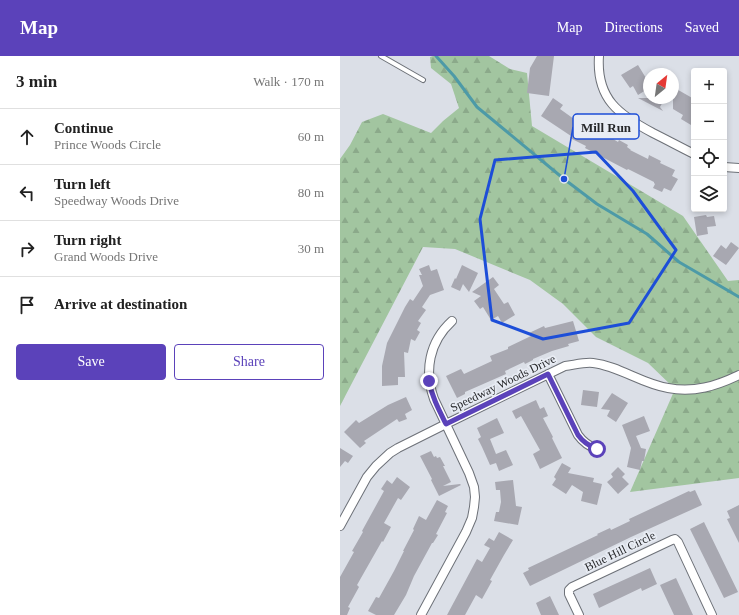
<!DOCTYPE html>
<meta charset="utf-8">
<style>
:root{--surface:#fff;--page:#f6f6f6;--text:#222;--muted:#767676;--line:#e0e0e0;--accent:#5b42ba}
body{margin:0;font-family:"Times New Roman",serif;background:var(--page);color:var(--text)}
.controls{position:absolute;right:12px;top:12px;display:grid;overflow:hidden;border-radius:4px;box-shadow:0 2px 6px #0003}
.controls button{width:36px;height:36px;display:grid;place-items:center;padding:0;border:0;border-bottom:1px solid var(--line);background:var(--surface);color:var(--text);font:20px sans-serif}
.compass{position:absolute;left:303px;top:12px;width:36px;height:36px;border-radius:50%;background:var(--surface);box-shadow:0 2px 6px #0003;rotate:29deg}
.stop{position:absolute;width:12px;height:12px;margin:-9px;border:3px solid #5b42ba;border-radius:50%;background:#fff}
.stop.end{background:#5b42ba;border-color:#fff;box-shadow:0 1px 4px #0008}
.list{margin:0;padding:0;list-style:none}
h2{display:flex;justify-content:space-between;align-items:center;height:52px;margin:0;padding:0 16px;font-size:17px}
h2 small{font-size:13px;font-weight:400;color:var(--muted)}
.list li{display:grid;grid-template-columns:26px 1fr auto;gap:12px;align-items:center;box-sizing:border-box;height:56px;padding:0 16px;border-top:1px solid var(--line)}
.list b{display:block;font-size:15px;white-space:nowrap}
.list p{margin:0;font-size:13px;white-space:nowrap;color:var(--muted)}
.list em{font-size:13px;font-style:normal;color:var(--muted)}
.actions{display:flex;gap:8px;padding:12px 16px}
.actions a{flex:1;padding:9px 0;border:1px solid var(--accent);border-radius:4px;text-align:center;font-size:14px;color:var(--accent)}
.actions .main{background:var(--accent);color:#fff}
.icon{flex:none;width:22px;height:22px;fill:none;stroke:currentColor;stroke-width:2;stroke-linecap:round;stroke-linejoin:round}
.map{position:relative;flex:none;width:399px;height:559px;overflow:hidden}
header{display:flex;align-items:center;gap:24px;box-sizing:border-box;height:56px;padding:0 20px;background:var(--accent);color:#fff}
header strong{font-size:19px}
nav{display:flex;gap:22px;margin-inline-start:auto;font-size:14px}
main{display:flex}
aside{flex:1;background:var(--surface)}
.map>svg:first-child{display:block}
.forest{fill:url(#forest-firs)}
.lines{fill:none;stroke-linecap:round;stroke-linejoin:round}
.stream{stroke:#4d9aa7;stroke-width:3}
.building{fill:#a8a8b1}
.lane-casing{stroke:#6d7178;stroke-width:6}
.street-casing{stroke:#6d7178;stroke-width:10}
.lane{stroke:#fff;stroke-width:4}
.street{stroke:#fff;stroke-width:8}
.route{stroke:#5b42ba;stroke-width:5}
.marked{fill:none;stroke:#1d4ed8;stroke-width:3;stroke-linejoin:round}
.labels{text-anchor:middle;stroke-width:3.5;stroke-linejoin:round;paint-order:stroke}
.street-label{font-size:12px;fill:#26272a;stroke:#e8ecf4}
.leader{fill:none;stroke:#1d4ed8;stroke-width:1.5}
.callout-dot{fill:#1d4ed8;stroke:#e8ecf4;stroke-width:1.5}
.callout{fill:#e8ecf4;stroke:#1d4ed8;stroke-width:1.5}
.callout-label{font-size:13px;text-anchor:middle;font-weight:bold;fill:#26272a}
</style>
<header>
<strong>Map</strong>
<nav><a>Map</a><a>Directions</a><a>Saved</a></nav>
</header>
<main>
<aside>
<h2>3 min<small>Walk · 170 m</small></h2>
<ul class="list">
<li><svg class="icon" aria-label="ahead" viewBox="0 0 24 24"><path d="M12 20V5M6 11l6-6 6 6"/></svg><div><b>Continue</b><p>Prince Woods Circle</p></div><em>60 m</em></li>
<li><svg class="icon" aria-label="left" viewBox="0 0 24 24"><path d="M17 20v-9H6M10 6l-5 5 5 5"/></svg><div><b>Turn left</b><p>Speedway Woods Drive</p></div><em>80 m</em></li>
<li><svg class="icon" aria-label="right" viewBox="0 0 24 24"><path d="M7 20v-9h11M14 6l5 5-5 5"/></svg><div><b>Turn right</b><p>Grand Woods Drive</p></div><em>30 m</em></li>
<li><svg class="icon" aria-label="arrive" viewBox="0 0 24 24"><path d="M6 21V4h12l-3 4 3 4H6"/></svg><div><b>Arrive at destination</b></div></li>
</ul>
<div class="actions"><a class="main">Save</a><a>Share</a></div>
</aside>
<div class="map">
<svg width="399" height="559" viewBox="0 0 399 559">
<defs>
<pattern id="forest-firs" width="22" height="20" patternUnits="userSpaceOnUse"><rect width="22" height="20" fill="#a2c5a0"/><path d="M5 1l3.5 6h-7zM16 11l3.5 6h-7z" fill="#8ba98a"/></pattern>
</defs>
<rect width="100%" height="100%" fill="#dbdfe7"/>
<path class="forest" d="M93,0H149L170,13L187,17L192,70L343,160L388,225L399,224V422L290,436L335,333L308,307L256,281L223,248L190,224L115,193L83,191L0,350V103L10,89L22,66L43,58L91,77L103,65L119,52L111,28L91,12L90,1Z"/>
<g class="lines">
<path class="stream" d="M96,0L114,20L137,51L224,123L257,148L307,178L339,206L399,241"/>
</g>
<path class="building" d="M197,0H214L209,40L187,37L190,12Z
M298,9L309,27V32L298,39L293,30L290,32L281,19Z
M333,31L354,43V63L351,69L341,63L343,59L333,53Z
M309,41V42H325L320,51L323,55L298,42H309Z
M213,42L223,49L220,53L234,63L237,57L254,65L253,67L267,74L265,78L278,86L279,84L288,89L287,91L291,94H290L308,103L309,99L321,105L320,107L335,114L332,120L338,123L331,135L324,132L322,136L313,132L315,128L314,127V126L288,113L287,114L245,92L246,90L230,82L231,80L201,60Z
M366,159L367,161L374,160L376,170L367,171L368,178L357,180L354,161Z
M391,186L399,192L386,209L373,200L381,189L386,193Z
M89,209L91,215L97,213L104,234L90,239L82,251L86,254L78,265L81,267L77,274L80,276L75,285L71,283L68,297L64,296L65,321H58V329L42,330V310L47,287L65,251L70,243L73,245L83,230L79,219H82L79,213Z
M122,209L138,217L129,236L123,228L120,235L111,231L115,222L116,223Z
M153,221L159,229L154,233L164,248L168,246L175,259L162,267L158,260L151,264L143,251L140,253L134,245L141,240L132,236Z
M233,265L239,285L228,288L229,290L212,295L193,303V304L185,308L184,306L165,315L166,318L125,336V338L117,342L106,320L121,313L124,318L152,305L150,300L168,293V291L191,280L189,277L204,270L205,272Z
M243,334L259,336L257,351L241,349Z
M272,337L288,347L276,366L267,360L270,354L261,353Z
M66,341L72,354L65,358L67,363L59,366L57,363L24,385L26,387L20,392L4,376L16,364L19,367L48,349Z
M196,344L200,353L204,351L208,360L203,362L213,381L212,382L222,402L200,413L193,398L200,394L181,360L176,363L172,355Z
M304,360L310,375L296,380L301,392L306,393L304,405H302L300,414L287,411L291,392L282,369Z
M157,362L164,377L150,383L156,398L166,394L173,409L159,415L156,407L150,409L142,391L138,383L141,381L137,372Z
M0,392L13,400L8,407L5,405L0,411Z
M91,395L94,401L96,400L97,402L100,401L105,410H103L111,426L103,430L120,428L121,429L99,440L91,424L92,423L80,400Z
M222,407L231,412L228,417L254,422L253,426L262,428L257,449L241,445L243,436L232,429L226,438L212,429L216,423L214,421Z
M278,411L285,418L282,421L289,428L278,438L267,426L273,421L271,418Z
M57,421L70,431L61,444L58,442L44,467L51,471L43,486L42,485L17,529L19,531L8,551L10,552L7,559H0V521L14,496L12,495L23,476L22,475L44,435L41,433L47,424L52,428Z
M173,424L176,450L182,451L178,469L154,465L156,456H159L161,446L160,434H156L155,426Z
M355,434L362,449L291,481L190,530L183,517L189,514L188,512L258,479L257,478L270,472L271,474L290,465L289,463L349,435L350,436Z
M97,444L108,450L105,456L107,457L96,478L98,479L93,487H92L74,520L66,539L54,559H36L28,555L36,541L39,542L54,515L64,495H63L74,474L73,473L79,460L86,464Z
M399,449V487L387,463L390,462L387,455Z
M364,466L398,536L384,542L350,473Z
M159,476L173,484L164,499L150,524L152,525L142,543L136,539L125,559H107L137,503L142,506L150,492L144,489L149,482L154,485Z
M310,512L317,528L302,535L301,532L259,552L253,538Z
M336,522L353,559H334L320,529Z
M210,540L219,559H201L196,547Z"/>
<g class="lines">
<defs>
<path id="lane" d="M41,0L83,24"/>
<path id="street" d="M259,0C256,43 279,59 313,77C327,84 340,91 354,98
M384,111L399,112
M208,318L238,379C243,386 248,390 257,393
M0,470L27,421L36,410L50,397L58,392L106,368L225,310C234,309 244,306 253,307C279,310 302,328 328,332C354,337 376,330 399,319
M81,559L126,476L132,462L134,451L135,441L134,431L129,417L94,343C84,315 89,286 112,265
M239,559L229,538V534L232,531L332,484L335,483L338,486L372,559"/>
</defs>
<use href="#lane" class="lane-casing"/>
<use href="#street" class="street-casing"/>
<use href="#lane" class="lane"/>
<use href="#street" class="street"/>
</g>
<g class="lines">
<path class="route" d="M89,325C92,341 99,354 106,368L208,318L238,379C243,386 249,390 257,393"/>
</g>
<path class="marked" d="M256,96L293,135L336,194L289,267L203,283L152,264L140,163L155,104Z"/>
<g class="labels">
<g class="street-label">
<text transform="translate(163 327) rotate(-26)" y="4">Speedway Woods Drive</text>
<text transform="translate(280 495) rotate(-26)" y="4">Blue Hill Circle</text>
</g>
</g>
<path class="leader" d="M224 123L233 71"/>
<circle class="callout-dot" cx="224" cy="123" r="4"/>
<rect class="callout" x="233" y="58" width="66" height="25" rx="4"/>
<g class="callout-label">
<text x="266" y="76">Mill Run</text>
</g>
</svg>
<div class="controls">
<button>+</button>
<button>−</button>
<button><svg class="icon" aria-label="locate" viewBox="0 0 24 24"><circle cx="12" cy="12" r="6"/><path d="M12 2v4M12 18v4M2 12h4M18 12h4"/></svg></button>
<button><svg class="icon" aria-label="layers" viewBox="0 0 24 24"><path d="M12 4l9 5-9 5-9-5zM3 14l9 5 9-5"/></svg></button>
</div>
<svg class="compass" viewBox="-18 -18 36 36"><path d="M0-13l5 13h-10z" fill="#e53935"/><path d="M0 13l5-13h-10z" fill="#767676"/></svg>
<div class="stop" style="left:257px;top:393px"></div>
<div class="stop end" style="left:89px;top:325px"></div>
</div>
</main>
